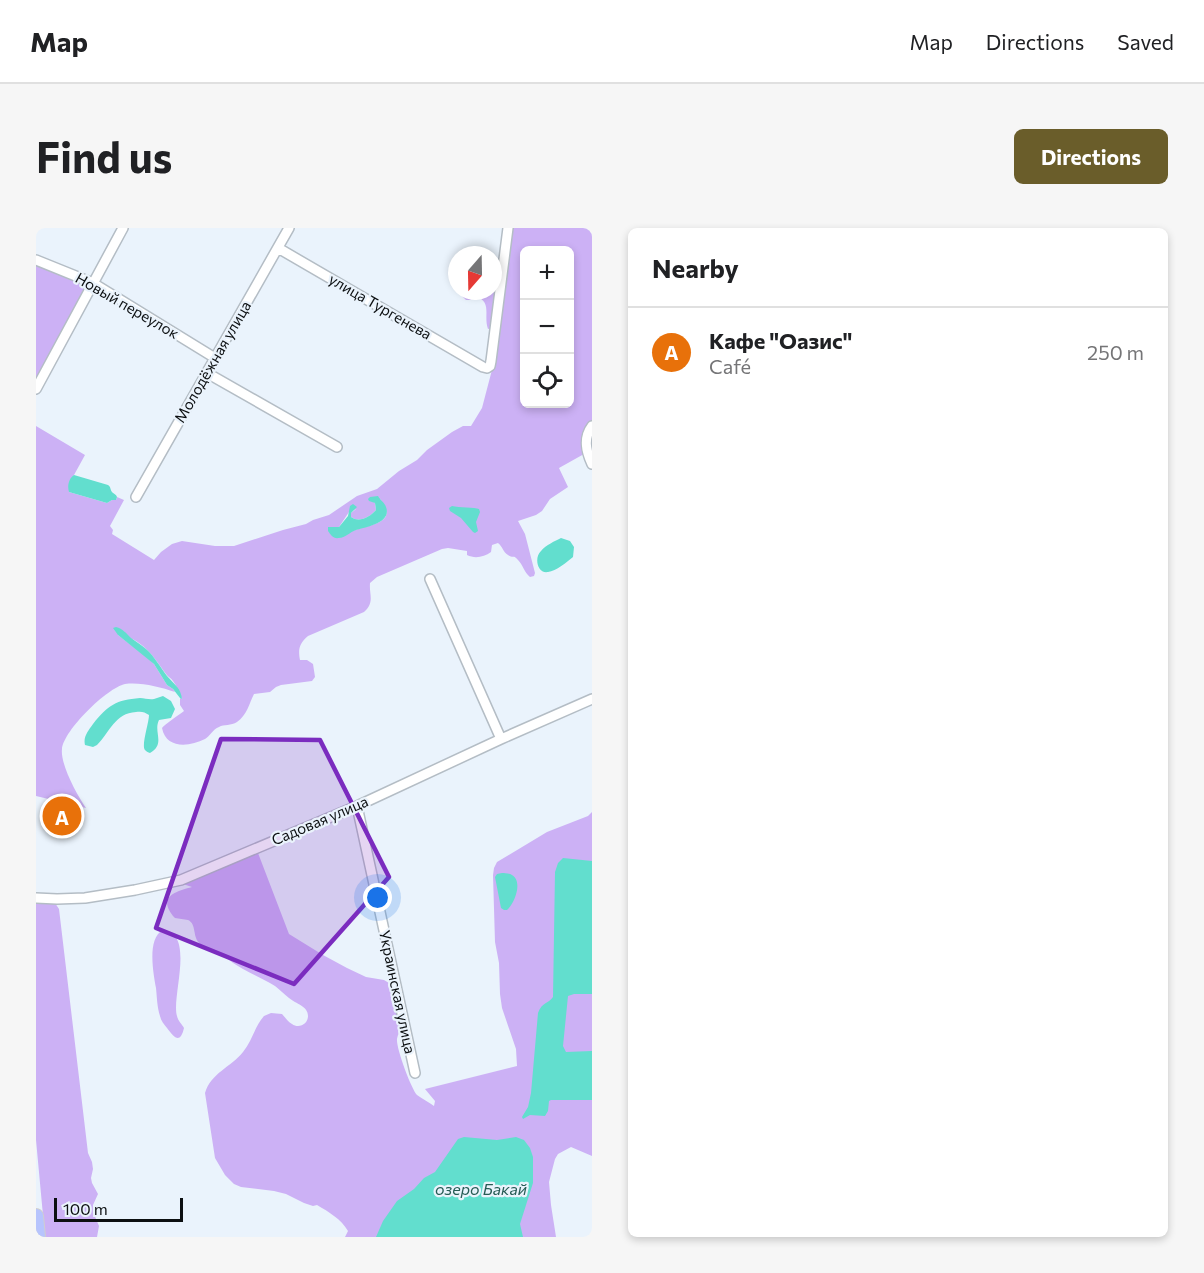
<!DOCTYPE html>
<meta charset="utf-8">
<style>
:root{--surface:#fff;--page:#f6f6f6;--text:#202124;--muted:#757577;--line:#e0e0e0;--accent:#6a5d2a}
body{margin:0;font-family:Commissioner,sans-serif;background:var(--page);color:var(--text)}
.controls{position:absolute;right:18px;top:18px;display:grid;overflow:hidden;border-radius:9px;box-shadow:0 3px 9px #0003}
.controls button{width:54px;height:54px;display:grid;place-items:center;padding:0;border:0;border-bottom:2px solid var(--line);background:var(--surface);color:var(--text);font:30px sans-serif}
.compass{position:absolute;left:412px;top:18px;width:54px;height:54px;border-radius:50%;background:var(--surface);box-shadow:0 3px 9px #0003;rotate:200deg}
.scale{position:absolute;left:18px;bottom:15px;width:129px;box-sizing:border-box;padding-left:6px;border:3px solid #0c0f11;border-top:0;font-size:16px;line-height:21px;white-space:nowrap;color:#0c0f11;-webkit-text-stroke:4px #eaf3fc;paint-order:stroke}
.you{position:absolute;left:342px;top:670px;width:21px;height:21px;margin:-15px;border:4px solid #fff;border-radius:50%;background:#1a73e8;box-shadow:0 0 0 9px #1a73e833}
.badge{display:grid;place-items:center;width:39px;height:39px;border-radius:50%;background:var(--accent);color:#fff;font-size:20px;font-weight:700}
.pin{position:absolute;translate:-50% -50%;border:3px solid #fff;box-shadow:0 2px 6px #0006}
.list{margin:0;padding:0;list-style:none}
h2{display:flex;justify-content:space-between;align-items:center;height:78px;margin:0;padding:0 24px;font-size:26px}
h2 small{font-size:20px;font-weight:400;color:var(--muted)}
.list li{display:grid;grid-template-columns:39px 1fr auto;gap:18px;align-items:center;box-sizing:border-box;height:90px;padding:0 24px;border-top:2px solid var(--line)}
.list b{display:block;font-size:22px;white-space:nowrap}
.list p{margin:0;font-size:20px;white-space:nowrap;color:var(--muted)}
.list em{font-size:20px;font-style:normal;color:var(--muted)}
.icon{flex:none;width:33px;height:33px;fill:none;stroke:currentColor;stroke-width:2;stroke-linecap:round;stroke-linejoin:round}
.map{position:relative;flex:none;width:556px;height:1009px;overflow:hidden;border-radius:9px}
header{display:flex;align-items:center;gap:36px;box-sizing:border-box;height:84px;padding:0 30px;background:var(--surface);border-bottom:2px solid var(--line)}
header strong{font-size:28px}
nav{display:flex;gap:33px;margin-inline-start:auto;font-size:21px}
.intro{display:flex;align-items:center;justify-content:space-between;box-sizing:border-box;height:144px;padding:0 36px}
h1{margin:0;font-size:42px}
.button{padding:15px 27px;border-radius:9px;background:var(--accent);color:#fff;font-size:21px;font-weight:700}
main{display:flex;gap:36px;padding:0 36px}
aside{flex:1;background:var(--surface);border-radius:9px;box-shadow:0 3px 9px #0003}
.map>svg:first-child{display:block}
.green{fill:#ccb1f5;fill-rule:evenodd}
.water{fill:#62dece}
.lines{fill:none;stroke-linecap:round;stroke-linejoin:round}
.street-casing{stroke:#b4bdc5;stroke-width:12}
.primary-casing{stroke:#cecfcf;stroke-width:16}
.street{stroke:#fff;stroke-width:9}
.primary{stroke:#b7c4fd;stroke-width:14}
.marked{fill:#7b2cbf;fill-opacity:0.2;stroke:#7b2cbf;stroke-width:4.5;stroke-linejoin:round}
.labels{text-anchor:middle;stroke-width:4.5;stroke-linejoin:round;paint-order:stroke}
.street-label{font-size:15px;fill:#0c0f11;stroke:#eaf3fc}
.water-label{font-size:16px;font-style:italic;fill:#275c55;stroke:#eaf3fc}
</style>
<header>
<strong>Map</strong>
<nav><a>Map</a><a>Directions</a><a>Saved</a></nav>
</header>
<div class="intro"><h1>Find us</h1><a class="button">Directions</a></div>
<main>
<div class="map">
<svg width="556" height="1009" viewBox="0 0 556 1009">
<rect width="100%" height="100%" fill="#eaf3fc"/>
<path class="green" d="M475,0H556V194L548,226L523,240L532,259L514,271L506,283L500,287L482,293L489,306L499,345L498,348L494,349C488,344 487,337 482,332C477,326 478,331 472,327C467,324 467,319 462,315L456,317L455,324C448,329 439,331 431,327V323L412,320L406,321L341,349L334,355C333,367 339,374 328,384L272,408C263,416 262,421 264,432H271L277,436L279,449L276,453L245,457L240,459L234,464L218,466C213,476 211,487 201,494C195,498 188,496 183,499C177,501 174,508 169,511C153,519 130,521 126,500C129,496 143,487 148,483L144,477V470L146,471C143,465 141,458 137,453C135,450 132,449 130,446C117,428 106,410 82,407L113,431L118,436L131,457L137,461L139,464C124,459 105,454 89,456C71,460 28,502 26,521C24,536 41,567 50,580L0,568V198L49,227L38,247L34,252L33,264L71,275L76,272H80L81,269L88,272L74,298L77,302L76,306L118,332L125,324L136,316L146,313L179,318H198L247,302L270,296L277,292L293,287L321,268L341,261L363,243L381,232L391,222L416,204L427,198H435L446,180L457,138ZM488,22H534V176H522L519,178L513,176H488V158L486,151L488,149ZM344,271C364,296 333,296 316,303C312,305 308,308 303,310L295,299H303L313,284L320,281L315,285V289C323,295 334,289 340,282L339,275L336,273Z
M0,37L50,58L0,151Z
M457,49L461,54L456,100L452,101C447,87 457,74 439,68L434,72H430L426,68L425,63H457Z
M556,584V928L535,919L522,926L519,931L513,954L515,977L520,1009H309L312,1003C305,991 293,984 281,977L277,978L268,975L250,966L238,963L205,959L198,956L189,947L179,930L169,865C175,845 195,839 207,824C216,813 219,798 228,788L235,785L246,786C249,789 252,794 256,796C263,801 272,796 272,788C272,778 260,776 253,770C248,766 244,762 239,758C229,752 218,747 207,741C200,737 194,733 188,728C180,723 171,722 164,716C156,709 161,696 152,692C148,691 143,691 139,690C121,670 137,664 156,659L147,656L222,625L253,706L287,727L311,740L330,749L348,752L353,755L356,759L365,797C364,803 362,806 361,811C360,820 375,860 381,867C386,871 393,874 398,878L399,873L389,861L481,838L480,821L466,780L464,766L463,735L459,714L457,647L458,640L461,634L511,604L552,588Z
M0,673L19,675L23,681L52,925L56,934L57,941L55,950L56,955L62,966L57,977V984L63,998L61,1009H9L0,912Z
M127,702C160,705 135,769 141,788C142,793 146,796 148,800C144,817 138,809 131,800C128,796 125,793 124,788C121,779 121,769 120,760C117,744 111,710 127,702Z"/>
<path class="water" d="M38,247L72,257C75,259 74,261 76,264C78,266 80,266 81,269L80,272H76L71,275L33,264C31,258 33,250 38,247Z
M342,268C344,272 349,275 350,279C356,295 330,299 320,302C314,304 309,310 303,310C297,311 295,307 292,303V299H303L312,288L314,278L317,276L321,279L315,285V289C323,295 334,289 340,282L339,275L333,273L332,271L334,269Z
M416,278C423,280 439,279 443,281L444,284L440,294L442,303L439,305L437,304L425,290L414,283L413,280Z
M525,310L534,313L538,319L537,329C531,334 520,343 512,344C501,346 498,329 505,323C510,317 519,313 525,310Z
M80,399C87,401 90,405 95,410C100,414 106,417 110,421C119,429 124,439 131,448C138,456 145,460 146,471L144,470L137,461L131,457L118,436L82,407L77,400Z
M127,468L135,473L139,481L135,490L123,492C117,504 130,516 114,525C112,524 111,524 109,522C105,518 113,495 113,487C109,484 105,483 100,484C79,485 74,504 61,517L57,519L49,517C47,509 52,503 57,496C72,477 80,472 104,470C109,470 113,472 118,471C121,470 124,469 127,468Z
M527,630L556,633V766H538L532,768L527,818L530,824L556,823V872H515L513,873L512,883L509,888L494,887L487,891L486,889L492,879L495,865L502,785C506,774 512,776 517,769L519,644L522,635Z
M466,645C468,645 473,645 476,647C487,653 479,675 471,682H468L465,680L459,649L461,646Z
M428,909L461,912L480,909L488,912L494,920L497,929V955L484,996L487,1009H340L347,993L361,973L378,961L388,950L399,944L422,911Z"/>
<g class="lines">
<defs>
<path id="street" d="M242,20L447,139L451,140L454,138L455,133L472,0
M0,32L57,55L179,130
M171,145L301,219
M0,161L87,0
M556,198C547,210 550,223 556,236
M100,269L253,0
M394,351L465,511
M321,578L379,845
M0,670L21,671L49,670L99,662L145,652L321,578L465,511L556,471"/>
<path id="primary" d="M0,988L2,1009"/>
</defs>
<use href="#street" class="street-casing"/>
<use href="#primary" class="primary-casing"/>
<use href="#street" class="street"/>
<use href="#primary" class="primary"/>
</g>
<path class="marked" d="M185,511L284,512L353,649L258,756L120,700Z"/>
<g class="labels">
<g class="street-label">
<text transform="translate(91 78) rotate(30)" y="5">Новый переулок</text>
<text transform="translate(344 79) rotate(30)" y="5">улица Тургенева</text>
<text transform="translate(177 134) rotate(-60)" y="5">Молодёжная улица</text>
<text transform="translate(284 593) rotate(-23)" y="5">Садовая улица</text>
<text transform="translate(361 764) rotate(78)" y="5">Украинская улица</text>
</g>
<g class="water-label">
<text x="445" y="967">озеро Бакай</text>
</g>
</g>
</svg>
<div class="controls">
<button>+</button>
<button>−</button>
<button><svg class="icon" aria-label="locate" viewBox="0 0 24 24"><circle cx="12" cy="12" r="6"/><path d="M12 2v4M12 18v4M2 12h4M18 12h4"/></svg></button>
</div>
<svg class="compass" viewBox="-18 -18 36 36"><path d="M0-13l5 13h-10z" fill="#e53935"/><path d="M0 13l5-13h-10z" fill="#757577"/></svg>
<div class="scale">100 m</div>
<div class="you"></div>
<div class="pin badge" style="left:26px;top:588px;background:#e8710a">A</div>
</div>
<aside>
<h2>Nearby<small></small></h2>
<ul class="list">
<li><span class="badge" style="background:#e8710a">A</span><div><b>Кафе &quot;Оазис&quot;</b><p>Café</p></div><em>250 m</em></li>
</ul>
</aside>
</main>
